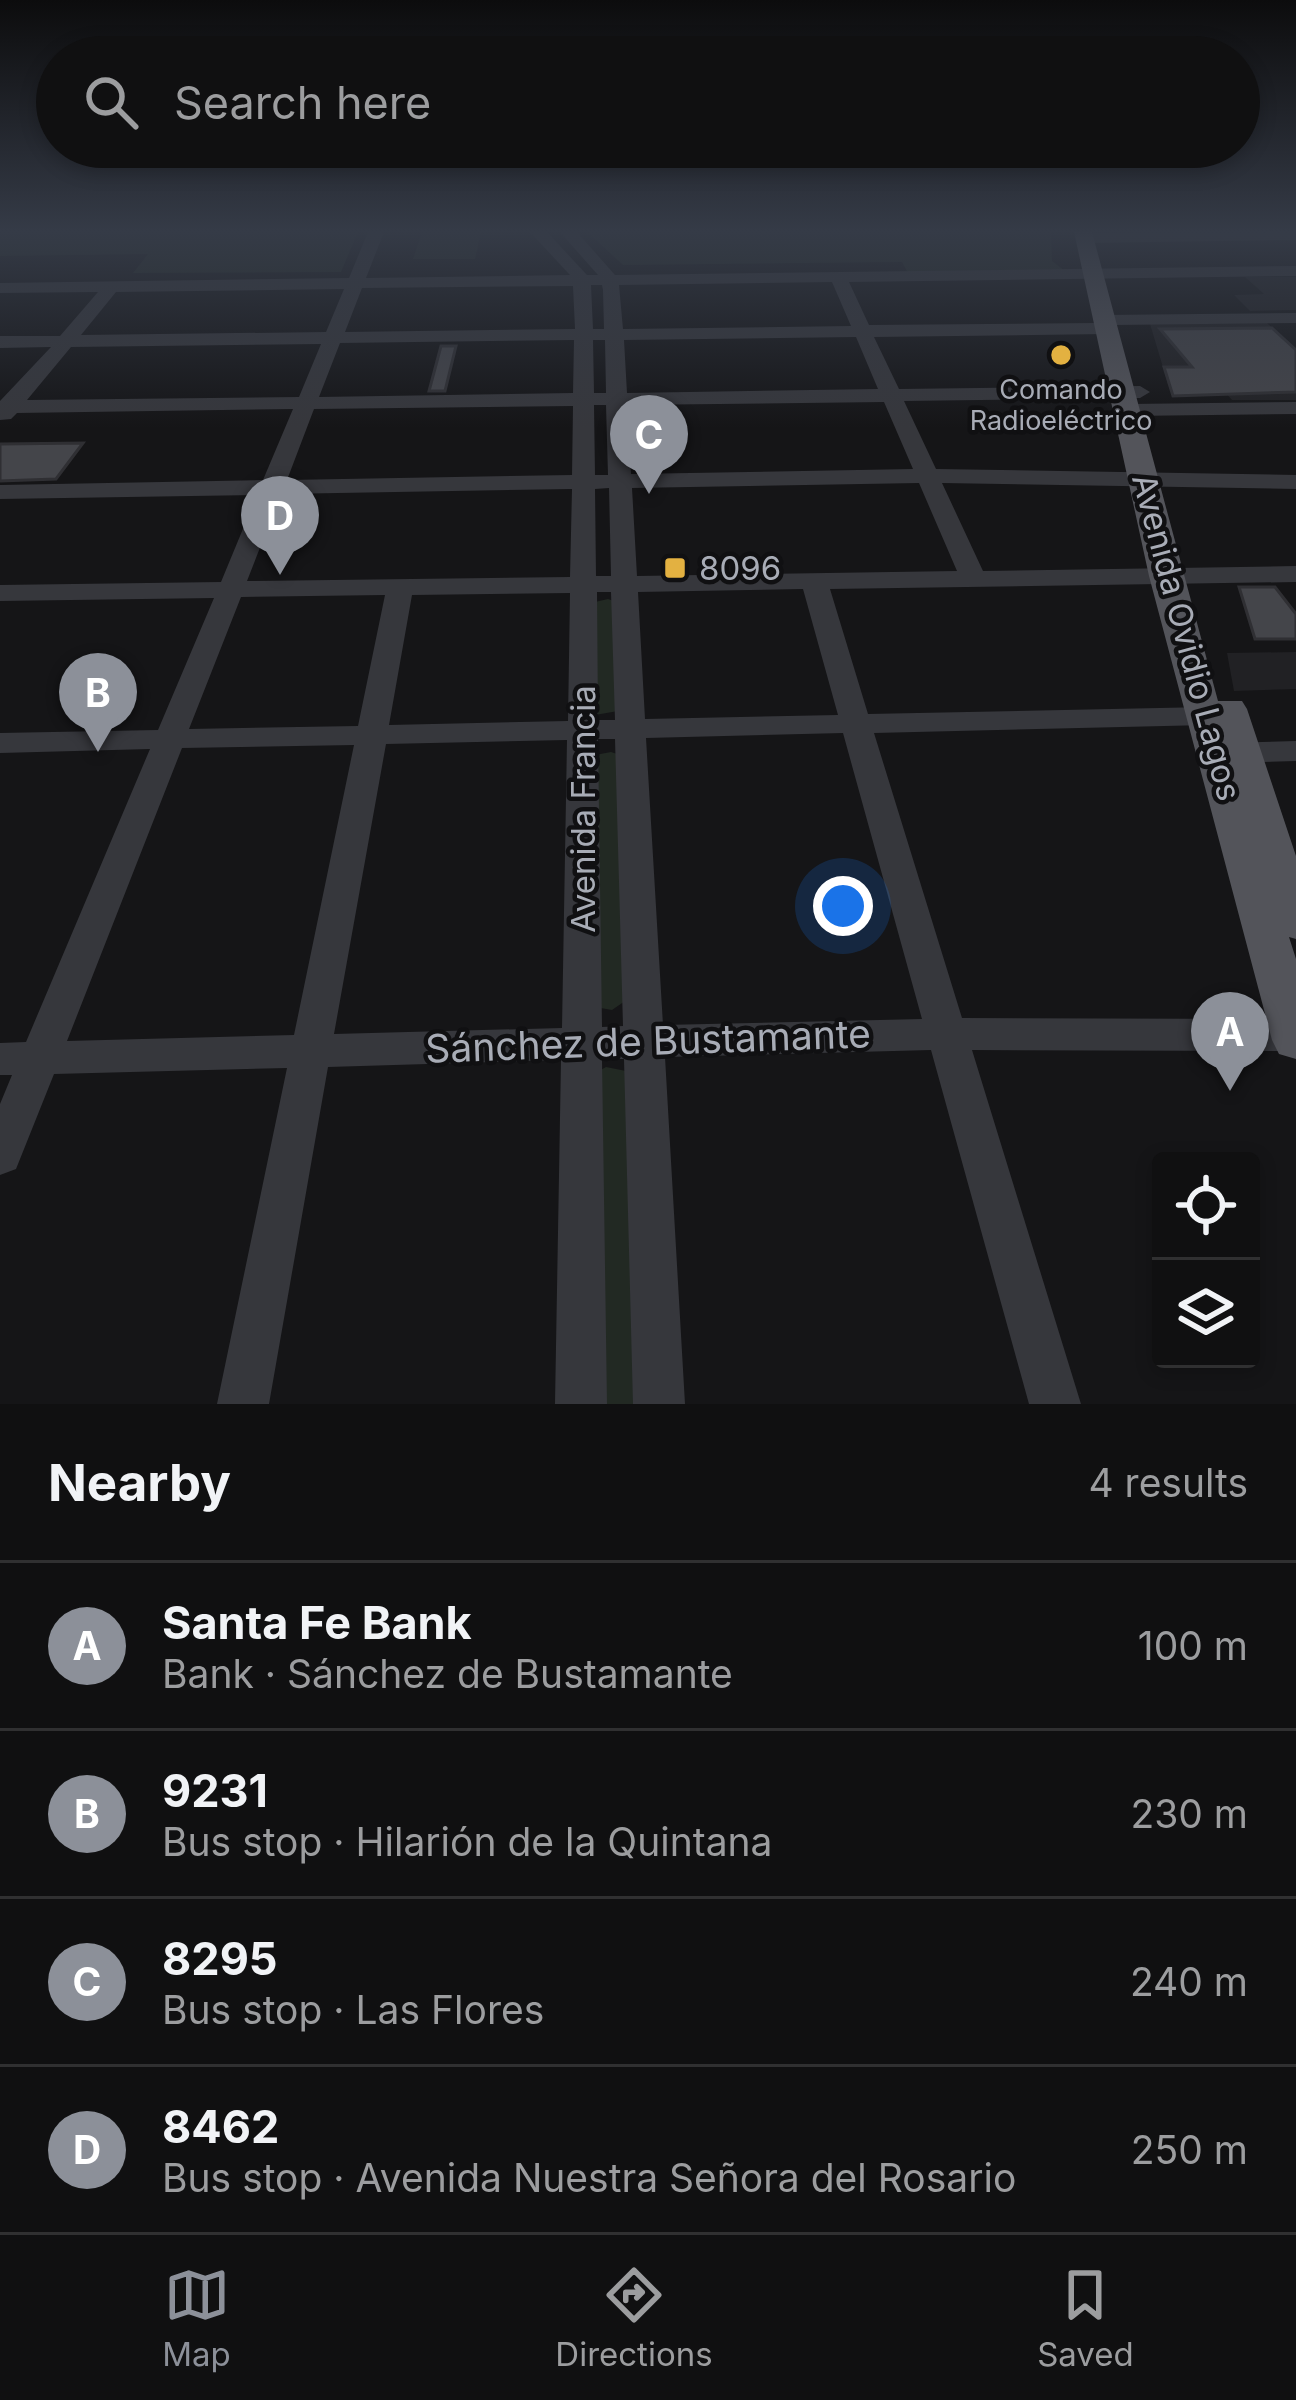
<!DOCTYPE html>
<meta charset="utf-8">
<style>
:root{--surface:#101011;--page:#1e1e1f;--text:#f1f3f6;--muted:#9c9d9f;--line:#303031;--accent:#8c9099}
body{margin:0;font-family:Inter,sans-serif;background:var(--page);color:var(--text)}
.controls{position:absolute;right:36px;bottom:36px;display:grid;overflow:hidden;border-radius:12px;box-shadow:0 6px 18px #0003}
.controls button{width:108px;height:108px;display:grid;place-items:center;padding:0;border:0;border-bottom:3px solid var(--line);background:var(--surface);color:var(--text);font:60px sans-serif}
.you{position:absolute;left:843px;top:906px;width:42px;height:42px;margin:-30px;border:9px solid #fff;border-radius:50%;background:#1a73e8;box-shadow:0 0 0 18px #1a73e833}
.badge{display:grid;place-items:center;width:78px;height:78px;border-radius:50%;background:var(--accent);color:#fff;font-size:39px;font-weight:700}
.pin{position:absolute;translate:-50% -99px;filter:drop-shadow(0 3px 6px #0008)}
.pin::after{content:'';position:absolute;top:63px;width:42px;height:36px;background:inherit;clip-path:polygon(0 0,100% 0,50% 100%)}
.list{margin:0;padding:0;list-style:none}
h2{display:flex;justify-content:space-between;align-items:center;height:156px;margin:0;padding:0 48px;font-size:51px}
h2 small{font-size:39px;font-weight:400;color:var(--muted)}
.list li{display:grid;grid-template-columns:78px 1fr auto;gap:36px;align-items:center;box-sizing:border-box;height:168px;padding:0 48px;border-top:3px solid var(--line)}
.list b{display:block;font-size:45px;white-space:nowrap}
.list p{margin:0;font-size:39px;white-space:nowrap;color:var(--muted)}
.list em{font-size:39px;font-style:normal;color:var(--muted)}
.icon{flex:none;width:66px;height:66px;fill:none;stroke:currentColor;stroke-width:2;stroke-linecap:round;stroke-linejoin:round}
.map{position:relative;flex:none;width:1296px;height:1404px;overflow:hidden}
.search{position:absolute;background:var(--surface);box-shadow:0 6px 18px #0003;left:36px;right:36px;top:36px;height:132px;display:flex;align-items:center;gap:30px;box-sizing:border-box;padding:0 42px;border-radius:66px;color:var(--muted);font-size:45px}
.sheet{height:828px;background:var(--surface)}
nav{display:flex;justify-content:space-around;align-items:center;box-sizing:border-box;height:168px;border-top:3px solid var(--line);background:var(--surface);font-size:33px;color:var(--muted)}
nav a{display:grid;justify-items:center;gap:6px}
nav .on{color:var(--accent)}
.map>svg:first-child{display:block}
.built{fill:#212124}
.green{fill:#222923}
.building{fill:#44454a;stroke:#2f2f33;stroke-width:3}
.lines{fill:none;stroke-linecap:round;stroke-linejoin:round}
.minor{fill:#36373c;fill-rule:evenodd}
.major{fill:#53545a;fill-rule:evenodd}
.poi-dot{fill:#e3b141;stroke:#101012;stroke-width:4.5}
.labels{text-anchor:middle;stroke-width:9;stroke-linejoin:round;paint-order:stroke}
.far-poi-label{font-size:27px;fill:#a8acb6;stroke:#101012}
.poi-label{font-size:33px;fill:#a8acb6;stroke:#101012;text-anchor:start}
.street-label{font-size:33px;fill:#a8acb6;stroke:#101012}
.near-street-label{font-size:39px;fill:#a8acb6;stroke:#101012}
</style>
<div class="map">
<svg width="1296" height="1404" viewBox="0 0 1296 1404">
<rect width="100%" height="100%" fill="#151517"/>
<path class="built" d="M1245,277H1296V310L1250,311L1234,295L1264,294Z
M1267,323L1296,350V400H1232L1217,383L1168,384L1150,324Z
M1296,652V689L1234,691L1227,653Z"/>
<path class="green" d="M0,232H358L341,272L133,273L148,254L0,256Z
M422,232H481L475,259H413Z
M587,232H1051L1052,261L1065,271L909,275L902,262L623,265Z
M608,599L614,601L618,711L595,715V602Z
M611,752L617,754L625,1001L612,1010L595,1007V755Z
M606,1067L626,1071L643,1404H591L597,1072Z"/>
<path class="building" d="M1272,328L1296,350V392L1173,396L1164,367H1192L1160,329Z
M441,346H456L445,391H429Z
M83,443L56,479L0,481V444Z
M1239,587H1275L1296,614V639H1255Z"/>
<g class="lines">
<path class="minor" d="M368,232H384L366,278L570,275L530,232H547L587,275H598L560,232H577L615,275L1296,266V276L849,282L869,325L1096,323L1103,315L1296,313V323L1113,325L1106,334L874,337L899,389L1140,386L1150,392L1140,398L904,401L936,469L1296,475V489L942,483L983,571L1296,566V582L830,589L868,714L1207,707L1222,716L1207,725L874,733L962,1018L1296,1019V1051L972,1050L1081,1404H1029L931,1050L665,1057L685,1404H633L624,1059H602L607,1404H555L561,1060L328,1067L269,1404H217L287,1068L54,1074L16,1169L0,1175V1104L12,1075H0V1043L26,1042L150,749L0,753V733L158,730L214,598L0,601V585L221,582L257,495L0,499V485L263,480L293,409L17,413L11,419L0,420V401L51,347L0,348V336H60L98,292L0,293V283L349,278ZM832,282L851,326L623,329L619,285ZM591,285H602L603,290L604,329H593ZM573,286L575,329L345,332L362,288ZM344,289L326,332L81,335L116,292ZM856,337L878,389L627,393L624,340ZM574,340L573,393L319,397L340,343ZM593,340H605L606,393H594ZM321,344L299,397L27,400L71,347ZM884,402L913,469L631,474L627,405ZM594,405H606L608,475H595ZM573,406L572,475L287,480L314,409ZM919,483L957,571L637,576L632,488ZM609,488L611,576H596L595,489ZM572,489L570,577L247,581L281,494ZM803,589L838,715L645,719L638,592ZM597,592H611L615,720H598ZM570,593L568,721L389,725L412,595ZM385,595L358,726L189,729L241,597ZM843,733L922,1019L663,1025L646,738ZM598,739H615L623,1026L602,1027ZM567,740L562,1028L334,1034L386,744ZM354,745L294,1035L67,1041L182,748Z
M1296,232V240L1084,243L1076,238L1084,233Z
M1296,402V414L1129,416L1118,410L1129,404Z
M1296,741V761L1222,763L1206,753L1222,743Z"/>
<path class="major" d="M1074,232H1092L1218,701H1242L1247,709L1296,856V939L1289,937L1296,959V1059L1279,1054L1272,1040L1149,576Z"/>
</g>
<linearGradient id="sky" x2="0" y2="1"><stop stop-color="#0c0c0d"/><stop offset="0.54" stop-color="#353b47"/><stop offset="1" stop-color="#353b47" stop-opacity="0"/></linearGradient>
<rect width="1296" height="428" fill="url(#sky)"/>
<g class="poi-dot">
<circle cx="1061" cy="355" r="12"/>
<rect x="663" y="556" width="24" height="24" rx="6"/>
</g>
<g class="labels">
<g class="far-poi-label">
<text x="1061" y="399">Comando<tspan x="1061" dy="31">Radioeléctrico</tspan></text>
</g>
<g class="poi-label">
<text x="699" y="580">8096</text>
</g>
<g class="street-label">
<text transform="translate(1187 637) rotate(75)" y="12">Avenida Ovidio Lagos</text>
<text transform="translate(583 809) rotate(-90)" y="12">Avenida Francia</text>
</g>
<g class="near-street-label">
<text transform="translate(648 1041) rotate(-2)" y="14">Sánchez de Bustamante</text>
</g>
</g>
</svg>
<div class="controls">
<button><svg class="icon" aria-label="locate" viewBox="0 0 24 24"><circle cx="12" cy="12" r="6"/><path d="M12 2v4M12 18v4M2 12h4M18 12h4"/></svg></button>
<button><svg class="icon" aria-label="layers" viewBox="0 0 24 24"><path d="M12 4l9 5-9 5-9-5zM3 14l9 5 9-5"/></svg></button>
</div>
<div class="you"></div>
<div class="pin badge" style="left:1230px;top:1091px">A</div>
<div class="pin badge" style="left:98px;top:752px">B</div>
<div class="pin badge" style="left:649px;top:494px">C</div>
<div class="pin badge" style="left:280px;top:575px">D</div>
<div class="search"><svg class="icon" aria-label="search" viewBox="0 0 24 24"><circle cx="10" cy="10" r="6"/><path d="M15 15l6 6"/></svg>Search here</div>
</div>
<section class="sheet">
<h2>Nearby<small>4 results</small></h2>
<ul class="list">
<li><span class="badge">A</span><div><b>Santa Fe Bank</b><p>Bank · Sánchez de Bustamante</p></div><em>100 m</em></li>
<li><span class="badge">B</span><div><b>9231</b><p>Bus stop · Hilarión de la Quintana</p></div><em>230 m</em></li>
<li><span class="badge">C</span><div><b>8295</b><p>Bus stop · Las Flores</p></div><em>240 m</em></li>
<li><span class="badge">D</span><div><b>8462</b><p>Bus stop · Avenida Nuestra Señora del Rosario</p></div><em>250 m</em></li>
</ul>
</section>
<nav>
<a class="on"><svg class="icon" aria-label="map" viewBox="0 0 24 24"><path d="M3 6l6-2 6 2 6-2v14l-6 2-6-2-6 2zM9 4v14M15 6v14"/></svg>Map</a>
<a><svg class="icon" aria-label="directions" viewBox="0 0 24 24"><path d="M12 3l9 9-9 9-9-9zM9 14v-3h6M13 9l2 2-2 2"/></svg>Directions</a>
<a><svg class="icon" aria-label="saved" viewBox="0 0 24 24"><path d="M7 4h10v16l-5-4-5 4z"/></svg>Saved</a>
</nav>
